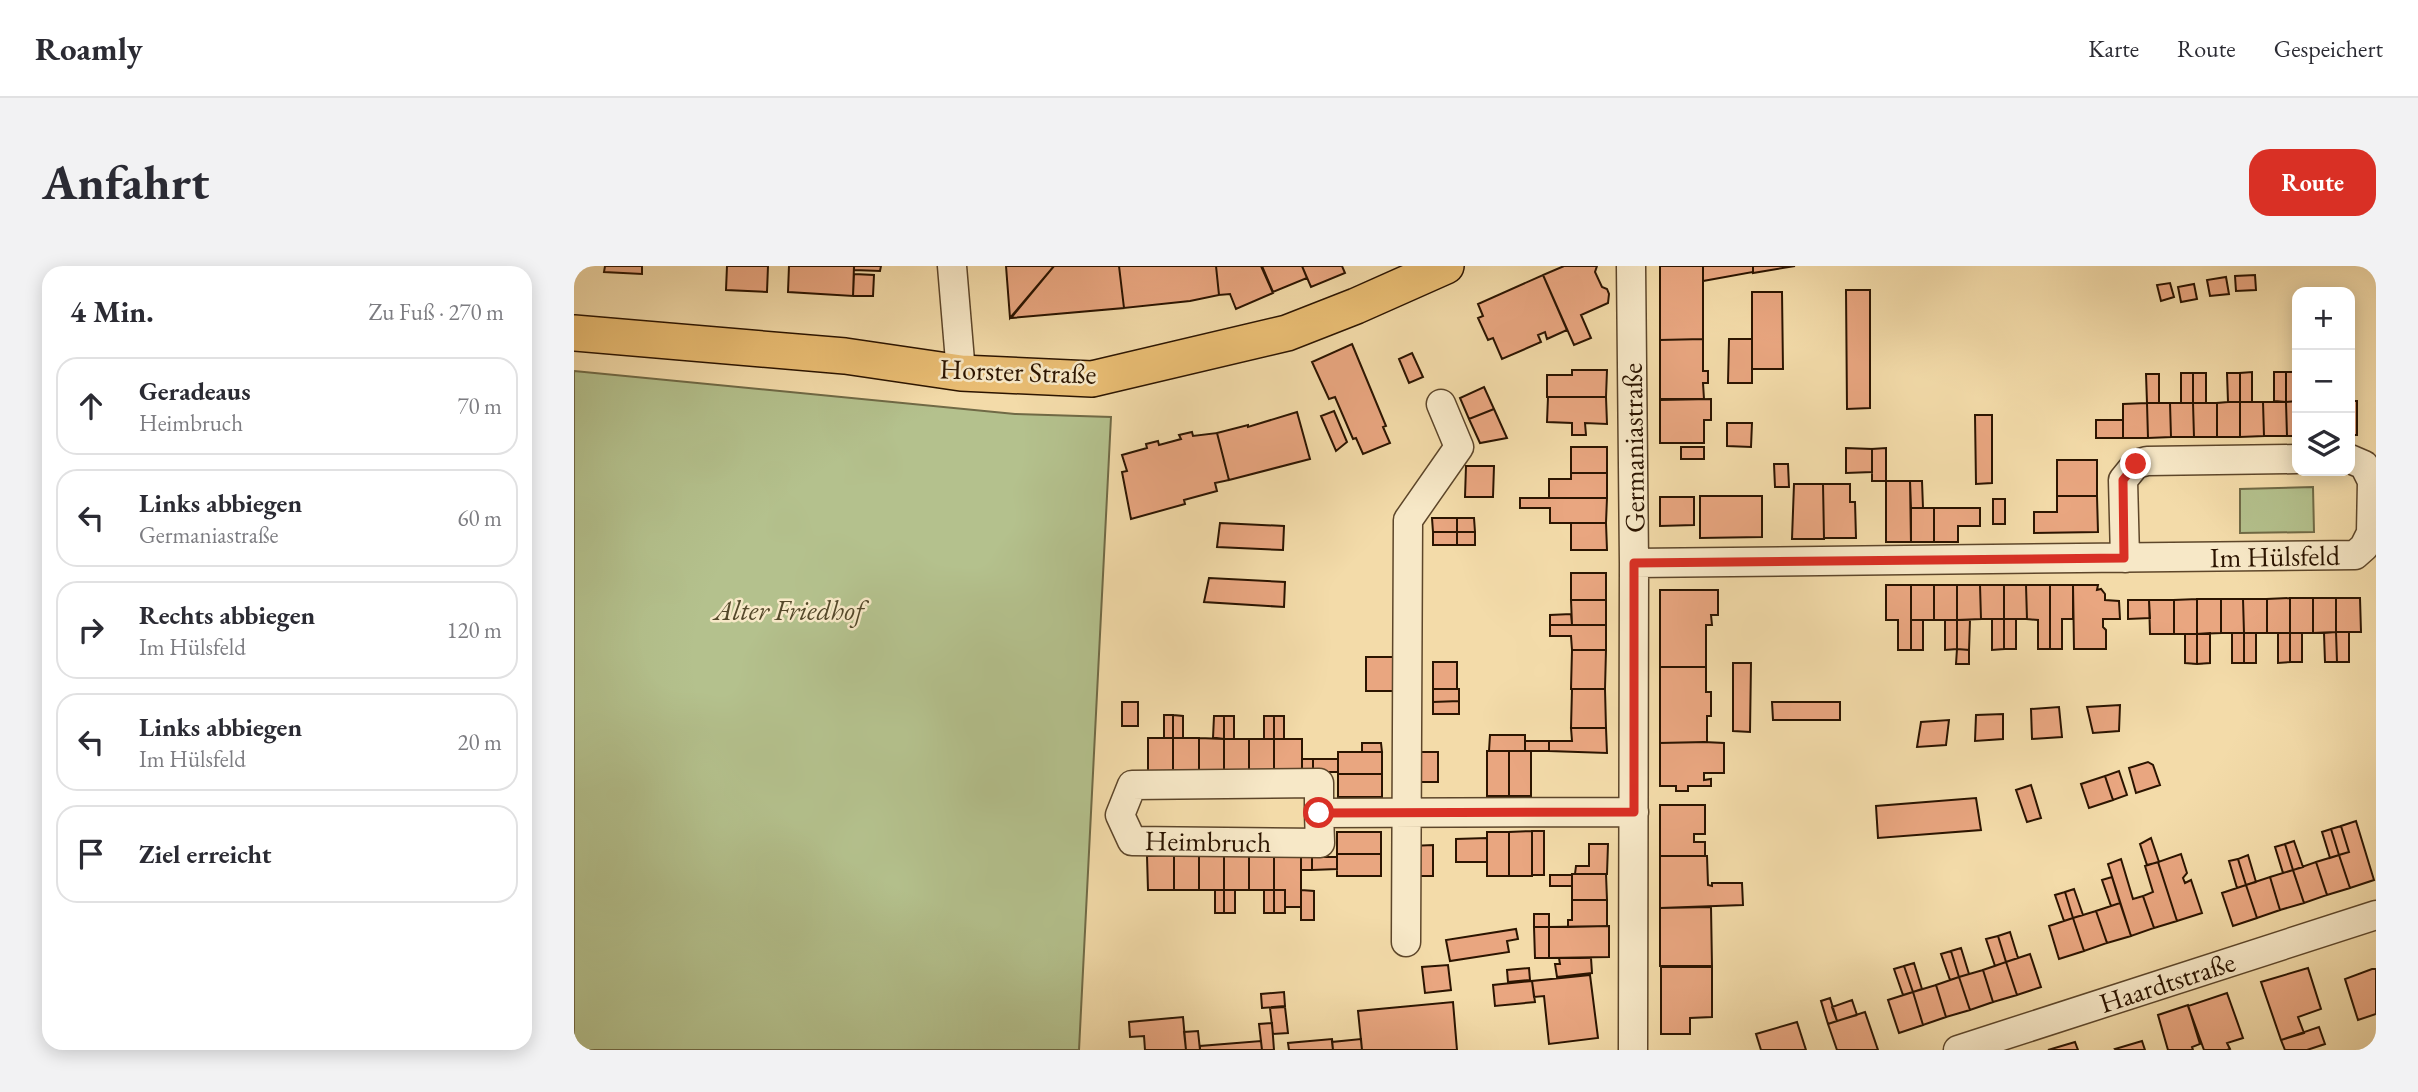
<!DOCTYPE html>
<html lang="de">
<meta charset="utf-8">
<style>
:root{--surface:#fff;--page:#f2f2f3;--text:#2b2b33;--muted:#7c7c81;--line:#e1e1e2;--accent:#d93025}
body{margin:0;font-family:"EB Garamond",serif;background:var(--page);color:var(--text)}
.controls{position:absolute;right:21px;top:21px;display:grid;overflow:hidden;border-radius:14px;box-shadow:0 4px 18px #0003}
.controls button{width:63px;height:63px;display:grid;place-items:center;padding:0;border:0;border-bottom:2px solid var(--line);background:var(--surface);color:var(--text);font:35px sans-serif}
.stop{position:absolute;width:21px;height:21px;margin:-16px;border:5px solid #d93025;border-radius:50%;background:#fff}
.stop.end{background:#d93025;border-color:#fff;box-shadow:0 2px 7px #0008}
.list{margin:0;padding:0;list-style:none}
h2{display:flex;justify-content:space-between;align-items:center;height:91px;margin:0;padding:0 28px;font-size:30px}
h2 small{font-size:23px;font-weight:400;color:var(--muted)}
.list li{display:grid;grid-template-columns:46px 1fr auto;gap:21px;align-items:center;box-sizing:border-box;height:98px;margin:0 14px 14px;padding:0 14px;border:2px solid var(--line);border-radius:21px}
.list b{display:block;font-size:26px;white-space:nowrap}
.list p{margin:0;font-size:23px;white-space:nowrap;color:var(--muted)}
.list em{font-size:23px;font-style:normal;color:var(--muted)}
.icon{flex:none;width:38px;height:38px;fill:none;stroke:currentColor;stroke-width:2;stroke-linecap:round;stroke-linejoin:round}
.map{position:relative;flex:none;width:1802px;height:784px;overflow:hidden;border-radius:21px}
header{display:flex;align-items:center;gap:42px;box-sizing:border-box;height:98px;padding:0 35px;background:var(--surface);border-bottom:2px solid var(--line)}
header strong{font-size:33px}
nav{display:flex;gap:38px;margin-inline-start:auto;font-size:24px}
.intro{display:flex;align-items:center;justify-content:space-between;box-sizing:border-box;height:168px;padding:0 42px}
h1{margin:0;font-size:49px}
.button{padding:18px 32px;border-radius:21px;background:var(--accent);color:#fff;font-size:24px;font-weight:700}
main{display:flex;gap:42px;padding:0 42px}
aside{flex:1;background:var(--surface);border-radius:21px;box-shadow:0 4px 18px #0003}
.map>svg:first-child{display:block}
.green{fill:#b4c18d;stroke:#706a46;stroke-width:2}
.building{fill:#e9a680;stroke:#2b1400;stroke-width:2}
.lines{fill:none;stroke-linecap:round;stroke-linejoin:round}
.minor-casing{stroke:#5d462a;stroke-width:31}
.major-casing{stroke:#2b1400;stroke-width:38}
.minor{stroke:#f7e8c7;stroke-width:28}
.major{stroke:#eabe74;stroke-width:35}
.route{stroke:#d93025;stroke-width:9}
.labels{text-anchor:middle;stroke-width:5;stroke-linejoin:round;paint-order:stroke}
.street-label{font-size:28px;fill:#2b1400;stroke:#f7e8c7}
.park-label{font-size:28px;font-style:italic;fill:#54482a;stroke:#f7e8c7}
</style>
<header>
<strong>Roamly</strong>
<nav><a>Karte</a><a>Route</a><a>Gespeichert</a></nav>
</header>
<div class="intro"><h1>Anfahrt</h1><a class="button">Route</a></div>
<main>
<aside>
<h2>4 Min.<small>Zu Fuß · 270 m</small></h2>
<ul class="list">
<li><svg class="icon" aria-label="ahead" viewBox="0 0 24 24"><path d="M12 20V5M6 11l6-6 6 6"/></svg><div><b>Geradeaus</b><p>Heimbruch</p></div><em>70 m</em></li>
<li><svg class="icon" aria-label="left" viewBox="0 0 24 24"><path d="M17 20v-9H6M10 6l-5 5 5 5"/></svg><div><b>Links abbiegen</b><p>Germaniastraße</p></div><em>60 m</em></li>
<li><svg class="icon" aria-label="right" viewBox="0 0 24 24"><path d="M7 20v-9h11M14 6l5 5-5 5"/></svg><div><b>Rechts abbiegen</b><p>Im Hülsfeld</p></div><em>120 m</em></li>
<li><svg class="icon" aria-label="left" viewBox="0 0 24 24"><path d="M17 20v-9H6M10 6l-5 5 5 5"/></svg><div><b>Links abbiegen</b><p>Im Hülsfeld</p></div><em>20 m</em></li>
<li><svg class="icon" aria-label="arrive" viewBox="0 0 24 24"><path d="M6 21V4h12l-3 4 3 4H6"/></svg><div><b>Ziel erreicht</b></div></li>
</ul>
</aside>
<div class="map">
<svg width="1802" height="784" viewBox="0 0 1802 784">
<rect width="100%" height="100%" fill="#f3dba9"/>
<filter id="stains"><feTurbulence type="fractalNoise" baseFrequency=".00286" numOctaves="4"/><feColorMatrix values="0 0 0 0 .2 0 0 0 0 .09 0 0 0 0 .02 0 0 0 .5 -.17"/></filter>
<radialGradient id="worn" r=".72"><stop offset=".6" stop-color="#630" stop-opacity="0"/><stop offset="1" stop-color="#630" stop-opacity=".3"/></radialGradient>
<path class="green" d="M0,105L441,148L537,151L505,784H0Z
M1739,221L1740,266L1666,267V223Z"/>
<path class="building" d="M31,0H68V8L30,6Z
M153,0H194L193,26L152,24Z
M215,0H280L279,30L214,26Z
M280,0H307L306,5L280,4Z
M432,0H480L436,52Z
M480,0H545L550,42L437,52Z
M545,0H642L645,29L616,35L550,42Z
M642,0H687L699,27L662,43L656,28L645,29Z
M688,0H728L733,12L699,26Z
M728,0H768L771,7L737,21Z
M990,0H1023L1021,6L1028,21L1033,23L1035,28L1034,37L1007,49L1017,72L1000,79L969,9Z
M1086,0H1129V73L1086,74Z
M1129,0H1179V6L1129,15Z
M1179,0H1221L1179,7Z
M280,8L300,9L299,30H279Z
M969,9L993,64L973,73L971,66L964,69L967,76L928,93L919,72L914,74L904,52L909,50L904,38Z
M1681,9L1682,24L1662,25L1661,10Z
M1652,11L1655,28L1636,30L1633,14Z
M1596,17L1600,31L1587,35L1583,19Z
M1620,18L1623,33L1607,36L1604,21Z
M1272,24H1296V142L1273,143Z
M1178,26H1208L1209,103H1178Z
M1129,73V105H1134V117H1129L1130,133H1086V74Z
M1155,73H1178V117H1154Z
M778,78L812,160L809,161L816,177L789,188L782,172L779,173L761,131L755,133L738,96Z
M838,87L849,111L835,117L825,93Z
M998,104H1033L1032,131H973V109H998Z
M1678,106V136H1666V107Z
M1700,106H1712V136L1700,135Z
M1712,106H1723V135L1712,136Z
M1607,107H1619V137H1607Z
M1619,107H1632V137H1619Z
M1653,107H1666V136H1654Z
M1572,108H1585V137H1573Z
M910,121L920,143L895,153L886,132Z
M974,131H1032L1033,158L1011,157L1012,169H998V157L973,156Z
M1137,133V154H1130V177H1086V134Z
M1723,135V170H1713L1712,136Z
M1776,135H1783V169H1776Z
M1654,136H1666V171H1643V137Z
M1666,136H1689L1690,170L1666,171Z
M1689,136H1712L1713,170H1690Z
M1573,137L1574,172H1549V138Z
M1573,137H1596L1597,171L1574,172Z
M1596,137H1619L1620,171H1597Z
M1619,137H1643V171H1620Z
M920,143L933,172L906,177L895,153Z
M760,145L773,176L762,185L747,150Z
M723,146L736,193L655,214L643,167L674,159V161Z
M1401,149H1418V217L1402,218Z
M1522,154H1549V172H1522Z
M1153,157H1178L1177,181L1153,180Z
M618,166L619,170L643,167L655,214L641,217L643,225L610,234L611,238L557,253L548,206L553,205L548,189L573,182L572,178L584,175L585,179L607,173L605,169Z
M997,181H1033V207H997Z
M1107,181H1130V193H1107Z
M1272,182L1298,183V206L1272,207Z
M1312,182V215H1298V183Z
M1483,194H1523V230H1483Z
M1200,198H1214L1215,221H1201Z
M892,200H920L919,231H891Z
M997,207H1033V232H975V213H997Z
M1312,215H1336L1337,276H1312Z
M1336,215H1348L1349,242H1337Z
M1220,218H1249L1250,273H1218Z
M1249,218H1276V236H1281L1282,272H1250Z
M1126,230H1188V271L1126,272Z
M1483,230H1523L1524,266L1460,267V246H1483Z
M1086,231H1120V259L1086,260Z
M946,232H1033L1032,257H976V242H946Z
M1419,233H1431V258H1419Z
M1337,242H1360V276H1337Z
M1360,242H1406V260H1384V276H1360Z
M858,252H883V266H859Z
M883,252H900L901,266H883Z
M646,257L710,260L709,284L643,281Z
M997,257H1032L1033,284H997Z
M859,266H883V279H859Z
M883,266H901V279H883Z
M997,307H1032V334H997Z
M635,312L711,316L710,341L630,336Z
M1312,319H1337V384H1324V354H1312Z
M1337,319H1360V354H1337Z
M1360,319H1383V354H1360Z
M1383,319H1406L1407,353L1383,354Z
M1406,319H1430V353H1407Z
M1430,319H1452L1453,353H1430Z
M1452,319H1476V383H1464V354L1453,353Z
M1476,319H1499V353H1488V383H1476Z
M1499,319H1524L1523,324L1527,323L1531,328V334L1545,335L1546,353H1529V361L1532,364V383H1500Z
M1086,324H1144V349H1137L1138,359H1132V401H1086Z
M1716,332V367H1693V333Z
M1716,332H1739V367H1716Z
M1739,332H1762V366L1739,367Z
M1762,332H1786L1787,366H1762Z
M1623,333V368H1600V334Z
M1623,333H1647V367L1623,368Z
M1647,333H1669L1670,367H1647Z
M1669,333H1693V367H1670Z
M997,334H1032V359H998Z
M1554,334H1575L1576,352L1554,353Z
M1575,334H1600V368H1576Z
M997,348L998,359H976V349Z
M1418,353H1430V383L1418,384Z
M1430,353H1442V383H1430Z
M1337,354H1349V384H1337Z
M1371,354H1383V383L1371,384Z
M1383,354H1396L1395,384L1383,383Z
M976,359H1032V384H998L997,370H976Z
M1762,366L1763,396H1751L1750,367Z
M1762,366H1775V396H1763Z
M1636,367V397L1623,398V368Z
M1658,367H1670V397H1658Z
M1670,367H1682V397H1670Z
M1704,367H1716V396L1704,397Z
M1716,367H1728V396H1716Z
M1611,368H1623V398L1611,397Z
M1383,383L1395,384V398H1382Z
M998,384H1032L1031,423H997Z
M792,391H826V425H792Z
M859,396H883V423H859Z
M1159,397H1177L1176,466L1159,465Z
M1086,401H1132V426H1137V450H1133V476L1086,477Z
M859,423H885V435L859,436Z
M998,423H1031L1032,462H997Z
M885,435V448H859V436Z
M548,436H564V460H548Z
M1198,436H1266V454H1199Z
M1546,439L1545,465L1519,467L1513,441Z
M1485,441L1488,471L1458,473L1457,443Z
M1429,448V473L1401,475L1402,449Z
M590,449H599V472H590Z
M599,449L609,450V472H599Z
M640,450H650V473L639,472Z
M650,450H660V473H650Z
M690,450H700V473H690Z
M700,450H710V473H700Z
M1375,454L1372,479L1343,481L1347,456Z
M997,462H1032L1033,487L975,485V475H998Z
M916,469H951V485H915Z
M574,472H599V506H574Z
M599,472H625V507L599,506Z
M625,472L650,473V507H625Z
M650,473H675V507H650Z
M675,473H700V507H675Z
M700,473H728V507H700Z
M951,475H975V485H951Z
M1130,476L1150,477V507H1130V514L1137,513V520H1114V525H1102V520H1086V477Z
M788,477H807L808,486H788Z
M913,485H935V530H913Z
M935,485H957V530H935Z
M764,486H808V508H764Z
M842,486H864V516H842Z
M728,493H739V506H728Z
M739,493H764V506H739Z
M1574,496L1579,499L1586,519L1562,527L1555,502Z
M1545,505L1553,529L1539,534L1531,510Z
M764,508H808V531H764Z
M1531,510L1539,534L1515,542L1507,518Z
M1457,519L1467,552L1453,556L1442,524Z
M1402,532L1407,564L1304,572L1302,540Z
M1086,539H1131V568H1120V576H1131V590H1086Z
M1782,555L1800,614L1776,622L1765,589L1775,586L1767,560Z
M1767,560L1775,586L1765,589L1757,563Z
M1757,563L1765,589L1756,592L1748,566Z
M958,565H970V609H958Z
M958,565V610H935V566Z
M763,566H807V588H763Z
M913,566H935V610H913Z
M913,572V596H882V573Z
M1577,572L1585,596L1573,599L1566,578Z
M1720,575L1729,601L1719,604L1711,578Z
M1015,578H1034L1033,608H1001L1002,600H1015Z
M1711,578L1719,604L1709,607L1701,581Z
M859,579V610H837V580Z
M763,588H807V610H763Z
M1607,588L1613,607L1609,612L1611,617L1617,614L1628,647L1603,655L1584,596Z
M600,589L625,590V624H600Z
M600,589V624H574L573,590Z
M1674,589L1682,616L1672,619L1664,593Z
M1765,589L1776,622L1753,629L1742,596Z
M625,590H650V624H625Z
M650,590H675V624H650Z
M675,590H700V624H675Z
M700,590H727V641H711V624H700Z
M1086,590H1133L1134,619L1138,620V617H1168L1169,639L1086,642Z
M727,591H738V604H727Z
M738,591H763V603L738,604Z
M1547,593L1559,633L1569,630L1580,662L1557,670L1534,598Z
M1664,593L1672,619L1663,622L1655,595Z
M1584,596L1603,655L1580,662L1569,630L1579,626L1571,600Z
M1742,596L1753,629L1730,637L1719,604Z
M1719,604L1730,637L1706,644L1696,611Z
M998,608H1032L1033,634H998Z
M976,609H998V620H976Z
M1538,611L1546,637L1537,640L1528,614Z
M1696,611L1706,644L1683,652L1672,619Z
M1672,619L1683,652L1659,660L1648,627Z
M1500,623L1509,649L1499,652L1491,626Z
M641,624H650V647H641Z
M650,624H661V647H650Z
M690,624H700V647H690Z
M700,624H711V647H700Z
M727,624L740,625V654H727Z
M1491,626L1499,652L1490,655L1481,629Z
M998,634H1033V660L994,661V654H998Z
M1546,637L1557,670L1533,677L1522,645Z
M1137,641L1138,700H1086V642Z
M1522,645L1533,677L1510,685L1499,652Z
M960,648H975V661H960Z
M1499,652L1510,685L1485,693L1475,660Z
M1035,660V691L975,692V661Z
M960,661H975V692H961Z
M942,663L944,673L933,675L935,686L876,695L872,674Z
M1436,666L1444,692L1432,696L1424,670Z
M1424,670L1432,696L1421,700L1412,673Z
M1387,682L1395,708L1385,711L1377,685Z
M1377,685L1385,711L1376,714L1367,688Z
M1456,688L1467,721L1443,729L1432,696Z
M985,692H1017L1018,707L983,711L981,698H986Z
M1432,696L1443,729L1419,736L1409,704Z
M1340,697L1348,723L1339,726L1330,700Z
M874,699L877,724L851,727L848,701Z
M1330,700L1339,726L1329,729L1320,703Z
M1087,701H1138V751L1116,752V768H1087Z
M955,702L956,714L934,716L933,704Z
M1734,702L1747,743L1724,751L1730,767L1707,774L1687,716Z
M1798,703H1802V748L1784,754L1771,713Z
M1409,704L1419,736L1396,744L1385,711Z
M1016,709L1024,772L975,778L970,730L960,731L958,715Z
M1385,711L1396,744L1372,751L1362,719Z
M958,715L961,736L921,740L919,719Z
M1362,719L1372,751L1349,759L1339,726Z
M710,726L711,740L688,742L687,728Z
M1339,726L1349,759L1325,767L1314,734Z
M1653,727L1669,772L1653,777L1656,783L1653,784H1630L1614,740Z
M1256,732L1263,755L1254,758L1247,735Z
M1278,734L1283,749L1263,755L1258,741Z
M879,736L883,784H788L784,745Z
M1614,739L1626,778L1618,781L1619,784H1594L1584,749Z
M711,741L714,767L699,768L696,742Z
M1291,746L1304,784H1263L1254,758Z
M609,751L612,784H571L570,770L556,771L555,756Z
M1223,756L1232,784H1187L1182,768Z
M698,757L700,784H688L685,758Z
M1745,761L1751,778L1733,784H1711L1707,774Z
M624,765L626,784H612L610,766Z
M758,773L759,784H715L714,777Z
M787,773L788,784H759L758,776Z
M687,775L688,784H626V780Z
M1568,775L1571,784H1542L1541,783Z
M1501,776L1504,784H1474Z"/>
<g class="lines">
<defs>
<path id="minor" d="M378,0L387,107
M1057,0L1060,297L1059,784
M1551,292L1549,214L1562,198L1573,195L1723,193
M1060,297L1781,289L1790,281L1797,267L1798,215L1790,199L1776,193
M745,547L746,577L558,575L546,549L558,519L745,517V547L1060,546
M832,676L834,254L885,181L867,138
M1384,784L1802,649"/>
<path id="major" d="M0,67L271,90L387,107L518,113L713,67L782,40L872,0"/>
</defs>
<use href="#minor" class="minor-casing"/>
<use href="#major" class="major-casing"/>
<use href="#minor" class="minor"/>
<use href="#major" class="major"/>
</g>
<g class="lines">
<path class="route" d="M745,547L1060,546V297L1550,292L1549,214L1562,198"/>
</g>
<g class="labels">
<g class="street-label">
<text transform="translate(444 105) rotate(2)" y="10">Horster Straße</text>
<text transform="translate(1059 182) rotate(-91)" y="10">Germaniastraße</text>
<text transform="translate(1701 290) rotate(-1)" y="10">Im Hülsfeld</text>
<text transform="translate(634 575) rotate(1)" y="10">Heimbruch</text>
<text transform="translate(1593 716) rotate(-18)" y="10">Haardtstraße</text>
</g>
<g class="park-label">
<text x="215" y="354">Alter Friedhof</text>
</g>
</g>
<rect width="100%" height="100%" filter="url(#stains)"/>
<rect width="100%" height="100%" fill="url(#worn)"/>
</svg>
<div class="controls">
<button>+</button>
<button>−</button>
<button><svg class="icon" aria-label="layers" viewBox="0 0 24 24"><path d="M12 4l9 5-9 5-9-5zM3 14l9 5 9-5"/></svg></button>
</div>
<div class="stop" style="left:745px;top:547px"></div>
<div class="stop end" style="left:1562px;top:198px"></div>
</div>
</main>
